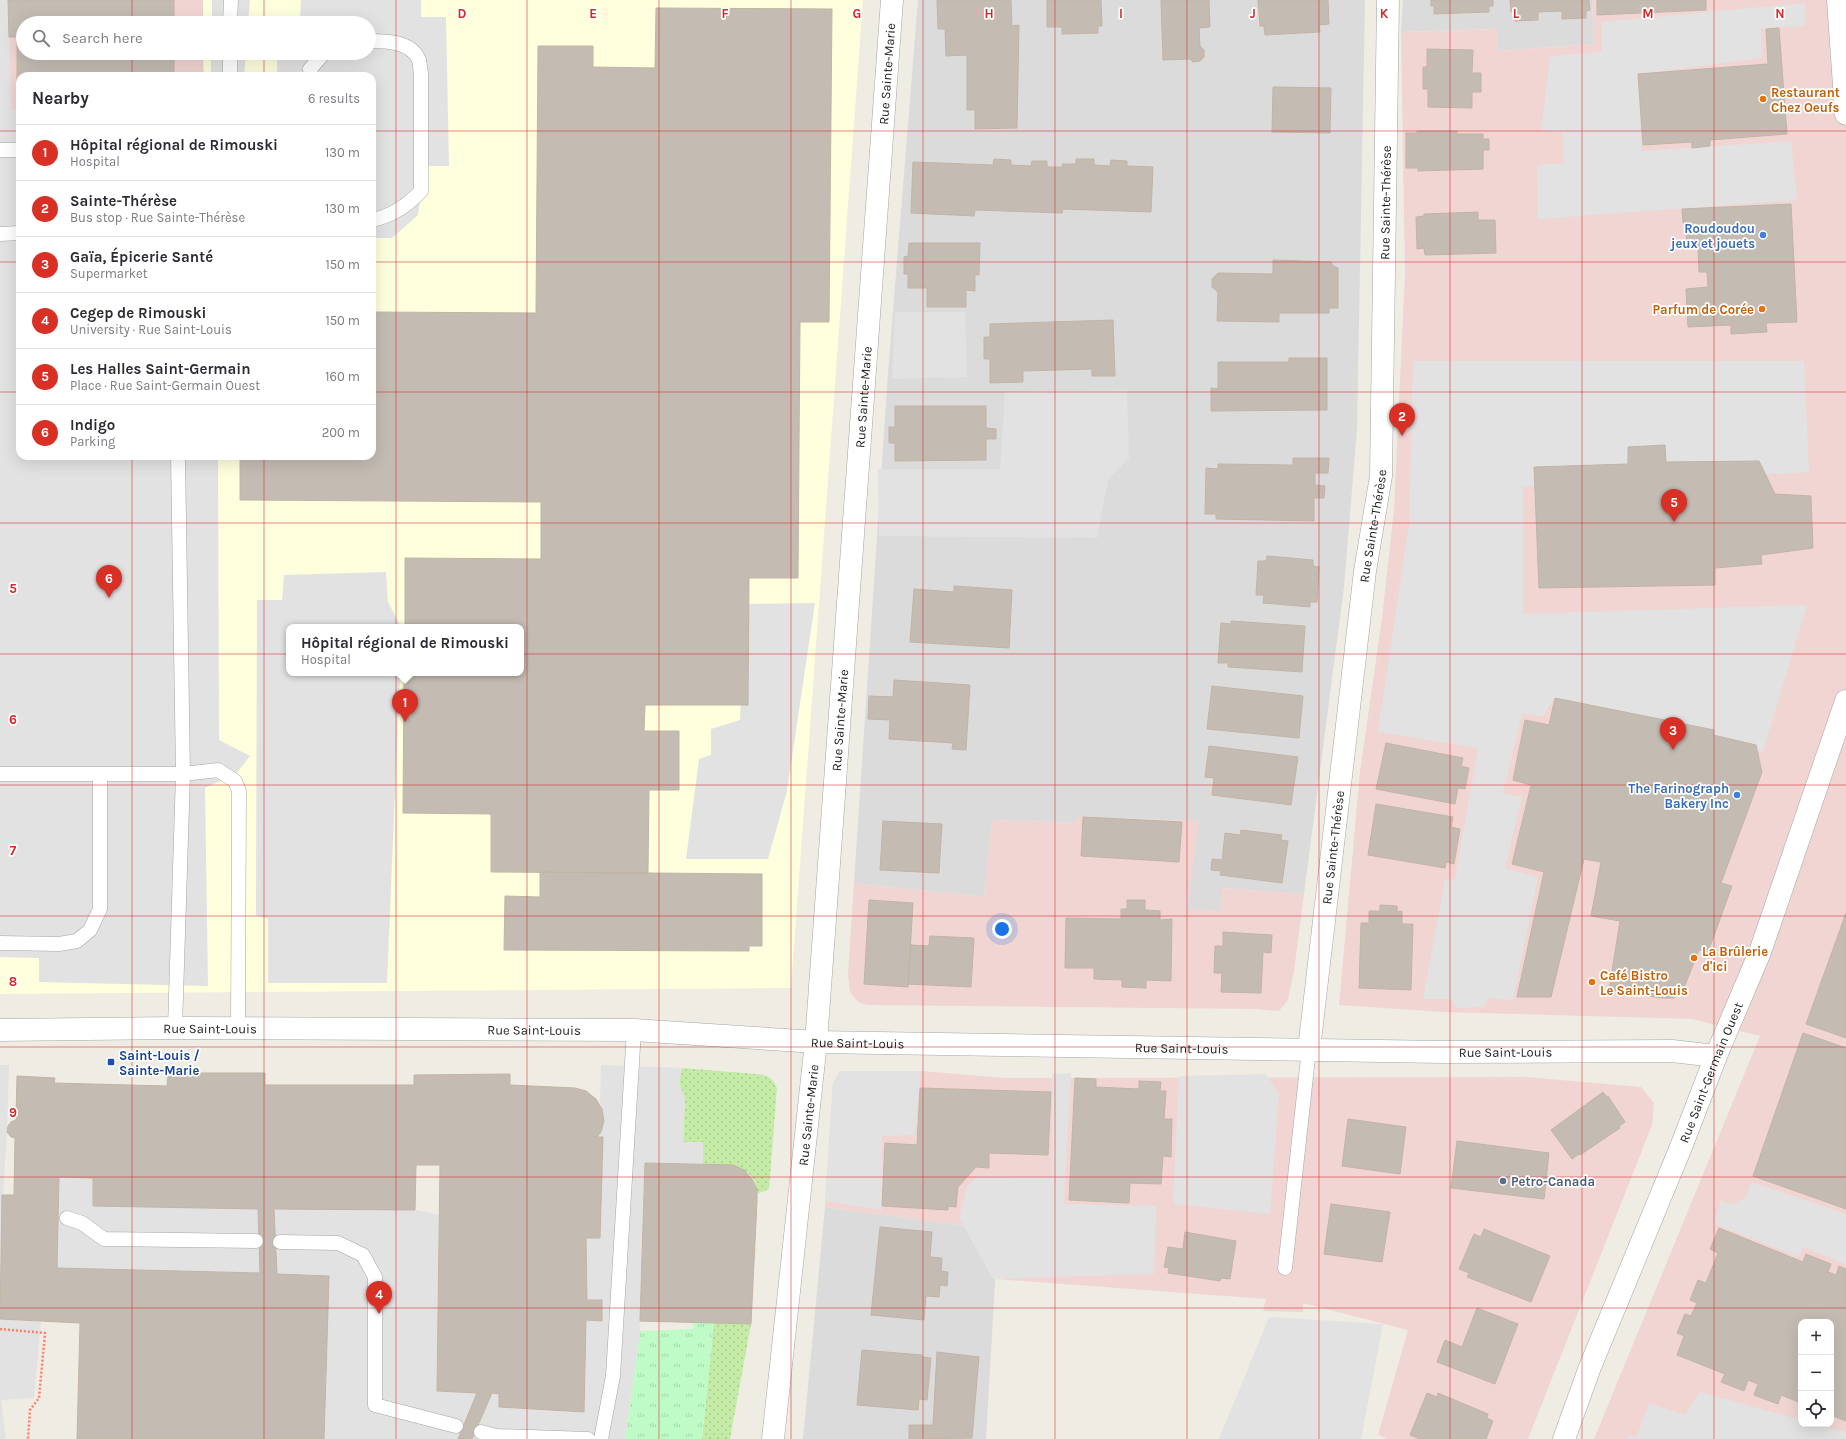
<!DOCTYPE html>
<meta charset="utf-8">
<style>
:root{--surface:#fff;--page:#f2f2f3;--text:#2b2b33;--muted:#7c7c81;--line:#e1e1e2;--accent:#d93025}
body{margin:0;font-family:Karla,sans-serif;background:var(--page);color:var(--text)}
.controls{position:absolute;right:12px;bottom:12px;display:grid;overflow:hidden;border-radius:8px;box-shadow:0 4px 16px #0002}
.controls button{width:36px;height:36px;display:grid;place-items:center;padding:0;border:0;border-bottom:1px solid var(--line);background:var(--surface);color:var(--text);font:20px sans-serif}
.you{position:absolute;left:1002px;top:929px;width:14px;height:14px;margin:-10px;border:3px solid #fff;border-radius:50%;background:#1a73e8;box-shadow:0 0 0 6px #1a73e833}
.badge{display:grid;place-items:center;width:26px;height:26px;border-radius:50%;background:var(--accent);color:#fff;font-size:13px;font-weight:700}
.pin{position:absolute;translate:-50% -33px;filter:drop-shadow(0 1px 2px #0008)}
.pin::after{content:'';position:absolute;top:21px;width:14px;height:12px;background:inherit;clip-path:polygon(0 0,100% 0,50% 100%)}
.popup{position:absolute;left:286px;top:624px;width:238px;height:52px;box-sizing:border-box;display:grid;place-content:center;border-radius:8px;background:var(--surface);filter:drop-shadow(0 1px 3px #0005);font-size:13px;white-space:nowrap;color:var(--muted)}
.popup b{font-size:15px;color:var(--text)}
.popup::after{content:'';position:absolute;left:50%;top:100%;margin-left:-8px;border:8px solid transparent;border-top-color:var(--surface)}
.list{margin:0;padding:0;list-style:none}
h2{display:flex;justify-content:space-between;align-items:center;height:52px;margin:0;padding:0 16px;font-size:17px}
h2 small{font-size:13px;font-weight:400;color:var(--muted)}
.list li{display:grid;grid-template-columns:26px 1fr auto;gap:12px;align-items:center;box-sizing:border-box;height:56px;padding:0 16px;border-top:1px solid var(--line)}
.list b{display:block;font-size:15px;white-space:nowrap}
.list p{margin:0;font-size:13px;white-space:nowrap;color:var(--muted)}
.list em{font-size:13px;font-style:normal;color:var(--muted)}
.icon{flex:none;width:22px;height:22px;fill:none;stroke:currentColor;stroke-width:2;stroke-linecap:round;stroke-linejoin:round}
.map{position:relative;flex:none;width:1846px;height:1439px;overflow:hidden}
.search{position:absolute;background:var(--surface);box-shadow:0 4px 16px #0002;left:16px;top:16px;width:360px;height:44px;display:flex;align-items:center;gap:10px;box-sizing:border-box;padding:0 14px;border-radius:22px;color:var(--muted);font-size:15px}
.panel{position:absolute;background:var(--surface);box-shadow:0 4px 16px #0002;left:16px;top:72px;width:360px;height:388px;border-radius:12px}
.map>svg:first-child{display:block}
.residential{fill:#dcdbdb}
.commercial{fill:#f1d5d2;fill-rule:evenodd}
.education{fill:#fdffdd;fill-rule:evenodd}
.grass{fill:url(#grass-dots)}
.park{fill:url(#park-tufts)}
.parking{fill:#e2e2e2}
.building{fill:#c4bcb3;stroke:#c2b4a5;fill-rule:evenodd}
.lines{fill:none;stroke-linecap:round;stroke-linejoin:round}
.service-casing{stroke:#a5a5a5;stroke-width:15}
.minor-casing{stroke:#a5a5a5;stroke-width:23}
.tertiary-casing{stroke:#a5a5a5;stroke-width:23}
.path{stroke:#ff7e65;stroke-width:2.5;stroke-dasharray:2 2;stroke-linecap:butt}
.service{stroke:#fff;stroke-width:14}
.minor{stroke:#fff;stroke-width:22}
.tertiary{stroke:#fff;stroke-width:22}
.grid{fill:none;stroke:#d62828;stroke-width:1;stroke-opacity:0.55}
.food-dot{fill:#e8710a;stroke:#fff;stroke-width:1.5}
.shop-dot{fill:#3f7fe0;stroke:#fff;stroke-width:1.5}
.transit-dot{fill:#1a4fb4;stroke:#fff;stroke-width:1.5}
.service-dot{fill:#5c6f8a;stroke:#fff;stroke-width:1.5}
.labels{text-anchor:middle;stroke-width:3.5;stroke-linejoin:round;paint-order:stroke}
.street-label{font-size:13px;fill:#1e1e1e;stroke:#fff}
.food-label{font-size:13px;font-weight:bold;fill:#c56008;stroke:#fff;text-anchor:start}
.shop-label{font-size:13px;font-weight:bold;fill:#366cbe;stroke:#fff;text-anchor:end}
.transit-label{font-size:13px;font-weight:bold;fill:#164399;stroke:#fff;text-anchor:start}
.service-label{font-size:13px;font-weight:bold;fill:#4e5e75;stroke:#fff;text-anchor:start}
.grid-label{font-size:13px;text-anchor:middle;font-weight:bold;fill:#d62828;stroke:#fff;stroke-width:3.5;stroke-linejoin:round;paint-order:stroke}
</style>
<div class="map">
<svg width="1846" height="1439" viewBox="0 0 1846 1439">
<defs>
<pattern id="grass-dots" width="8" height="8" patternUnits="userSpaceOnUse"><rect width="8" height="8" fill="#c5eca7"/><path d="M2 2h.1M6 6h.1" fill="none" stroke="#a9ca8f" stroke-width="1.8" stroke-linecap="round"/></pattern>
<pattern id="park-tufts" width="24" height="20" patternUnits="userSpaceOnUse"><rect width="24" height="20" fill="#bffbc7"/><path d="M3 7l-1-3M5 7V3M7 7l1-3M15 17l-1-3M17 17v-4M19 17l1-3" fill="none" stroke="#a4d7aa"/></pattern>
</defs>
<rect width="100%" height="100%" fill="#efece4"/>
<path class="residential" d="M918,0H1365L1357,429L1344,587L1304,894L1223,888L1221,911L1187,910L1198,821L1077,817L1075,823L992,820L984,897L854,883L888,373Z
M1403,0H1592L1594,44L1497,51L1496,29L1401,32Z
M825,1207L998,1230L986,1439H803Z"/>
<path class="commercial" d="M0,0H203V23H23V53H203L204,76H20V110H11Z
M1592,0H1846V1439H1594L1760,1036L1692,1019L1443,1012L1339,1005L1360,772L1382,618L1394,510L1405,273L1401,32L1497,29L1498,51L1594,44ZM1801,1322H1831V1424H1801Z
M1077,817L1199,821L1187,909L1221,911L1222,888L1304,894L1294,971L1288,1000L1279,1011L1255,1009L867,1005L858,1002L850,992L848,975L854,883L984,897L992,820L1075,823Z
M840,1071H921L1006,1078L1526,1077L1641,1087L1654,1103L1652,1125L1528,1439H1388L1378,1435L1408,1330L1303,1303V1312L1263,1311L1266,1299L995,1279L997,1230L825,1207L833,1083Z"/>
<path class="education" d="M203,0H863L791,988L0,994V135L20,110V456H372V76H204L203,53H369V23H203ZM289,627H521V673H289Z"/>
<path class="grass" d="M682,1068L757,1074C768,1075 773,1078 777,1088L769,1189L757,1194C757,1163 724,1165 703,1164V1142L683,1143L685,1099L679,1083Z
M714,1323L751,1324L730,1439H702Z"/>
<path class="park" d="M694,1323H714L702,1439H625L640,1331L693,1329Z"/>
<path class="parking" d="M0,0H9L11,110H20V456H218L219,740L250,756L236,774L205,788L208,986L39,982V958L0,957Z
M212,0H250L248,23H212Z
M301,0H421V17H446L449,166H425L418,215L392,238H372V76H277V53H369V23H277V22L300,19Z
M1805,3V26L1761,28L1762,58L1638,74L1642,151L1791,141L1797,200L1538,219L1537,165L1563,163V132L1541,131L1550,56L1602,52V22Z
M211,53H246L244,76H211Z
M895,312H965L967,377L892,379Z
M1413,361H1804L1809,472L1523,487V614L1807,605L1763,752L1552,701L1544,716L1522,714L1503,793L1522,797L1505,868L1538,877L1513,1000L1488,998L1485,1007L1457,1008L1451,999H1423L1445,880L1455,879L1478,748L1378,732L1409,524Z
M1127,390L1129,458L1108,480L1097,538L879,536L878,469H1000L1005,392Z
M386,572L388,602L401,627H289V673H400L387,983H268V919L256,915L257,600H282L284,575Z
M815,603L787,791L768,859H686L699,759L711,755V729L740,720L745,604Z
M0,1065H9L7,1132L2,1209L59,1207V1177L93,1178V1206L415,1210L440,1215L437,1391L499,1394V1407L584,1412L586,1320L602,1321V1301L587,1300L586,1238H600L603,1137H597L602,1109L600,1101L601,1065L682,1068L679,1083L685,1099L683,1142H703V1164L645,1163L640,1331L625,1439H324L329,1276L57,1268L58,1230L1,1232L0,1319L41,1321L34,1398L1,1400L6,1439H0Z
M840,1071H921L915,1135L882,1136V1210L825,1201L833,1083Z
M1071,1073L1064,1204L1156,1206L1154,1274L993,1279L959,1218L967,1186L978,1176L1052,1177V1074Z
M1266,1074L1279,1094L1270,1214L1173,1204L1179,1076Z
M1751,1182L1846,1214V1264L1803,1247L1799,1257L1714,1224L1721,1200L1732,1205L1746,1197Z
M1269,1317L1383,1324L1361,1439H1219Z
M1700,1392L1801,1420V1424H1816L1846,1432V1439H1628L1629,1435L1636,1438L1649,1403L1685,1415Z"/>
<path class="building" d="M8,0H174V23H23V53H174V76H20V96H17V37H9Z
M937,0H1011L1012,26L1019,25L1017,128L975,129V110H967V55L946,56L945,29H938Z
M1047,0H1101L1102,26H1098V33L1062,34V27H1047Z
M1161,0H1209L1210,27L1199,28L1200,46L1204,50V57L1200,61L1193,62L1190,59L1163,60Z
M1258,0H1328L1329,24L1319,25L1320,32L1265,35L1264,26H1260Z
M1431,0H1493V6H1489V12L1434,14V6H1431Z
M1510,0H1589L1590,10L1586,11V18L1562,19V11L1538,12V20L1515,21L1514,12H1511Z
M1597,0H1706V10L1597,15Z
M656,8L832,9L829,322H800L798,578H749L748,705H645L644,731H679V790H649L648,873L491,872V814L403,813L404,673H521V627H405V558L541,559V502L240,500V456H372V312L536,313L538,46H593V67L655,68Z
M1779,28L1787,134L1710,140V146L1692,148V142L1643,145L1638,74L1768,64L1766,29Z
M1427,49L1473,50L1472,73H1481V92H1472V108L1428,107V89H1423V67H1427Z
M1273,87L1331,88L1330,133L1272,132Z
M1417,131H1457V134H1483V139H1489V150H1483V169L1418,171V168H1406V133H1417Z
M994,159L1011,160V165L1031,166L1032,161H1047V167H1063L1062,164H1076V159H1094V165L1110,166L1111,160L1127,161V166L1153,167L1151,212L1063,209L1062,213L975,210L974,216L911,213L913,162L993,165Z
M1791,204L1797,322L1766,323L1767,332L1731,334V325L1688,327L1686,289L1708,287L1707,272H1699L1698,248L1687,249L1686,233H1698L1697,223H1683L1682,209Z
M1478,212V220H1495L1496,253L1425,255L1424,248L1417,249L1416,217L1424,216V214Z
M909,243H980L979,275H975V291L966,290V307H927V288H908V274H904V257L908,256Z
M1273,260L1331,262L1333,266L1338,268V308H1329V313H1279V322L1217,321L1218,292L1212,287V279L1218,273L1273,274Z
M1113,320L1115,376H1092V369L1023,371V382L990,383V359H984V337H990V324Z
M1289,358H1327V410L1211,411V388L1218,389V362H1289Z
M895,406H986V428L996,429V439H986V460L895,461V443H889V427H895Z
M1665,445L1666,462L1759,461L1775,494L1811,496L1813,548L1761,555L1762,564L1715,568V585L1539,588L1534,467L1628,464V447Z
M1293,458H1329L1328,473H1315V485L1325,486L1324,498H1314V521L1216,519V514H1205L1206,468L1218,469V464L1293,465Z
M1267,556L1313,560V566L1319,567L1317,602H1310V607L1263,603L1264,595H1256L1258,561H1266Z
M954,586L1012,590L1009,648L910,642L914,589L954,592Z
M1231,621L1305,626L1302,672L1228,667V663H1218L1221,623L1231,624Z
M894,680L970,685L966,750L952,749L953,743L889,739L890,720L868,719L869,696L893,697Z
M1212,686L1303,696L1299,738L1207,729Z
M1555,698L1714,730L1713,735L1756,745L1762,772L1721,883L1732,886L1708,952L1699,950L1683,990L1674,998H1662L1609,990L1620,921L1591,916L1601,862L1584,859L1551,997H1517L1544,872L1512,864L1531,785L1513,780L1525,720L1549,725Z
M1386,743L1463,758L1461,766L1469,768L1465,789L1458,788L1455,804L1376,789Z
M1209,746L1298,757L1291,805L1212,795L1214,778L1205,777Z
M1376,804L1453,817L1451,827L1460,829L1454,864L1446,862L1445,868L1368,855Z
M1083,817L1182,822L1179,862L1081,856Z
M883,821L942,824L939,873L880,870Z
M1241,830L1282,835L1281,840L1288,841L1282,883L1220,875L1221,871L1211,870L1212,859L1222,860L1225,833L1240,835Z
M540,872L762,874V946H749V951L504,950L505,896L540,897Z
M869,900L913,903L908,987L864,984Z
M1127,900H1145V910L1160,911V920L1172,919L1171,981L1146,980V988L1122,987V980L1094,979V968H1065L1066,918L1121,919V909H1127Z
M1380,905L1397,906V912L1402,911V924H1413L1411,990L1359,988L1361,923H1369V911H1380Z
M1846,913V1038L1806,1024Z
M1223,932L1272,935L1271,953L1263,952L1261,993L1221,992L1222,973H1214L1215,946H1223Z
M930,936L974,938L971,987L908,984L911,945L929,946Z
M1803,1033L1846,1048V1209L1753,1176Z
M172,1073H265V1085H414V1075L510,1074V1085L575,1088L586,1091L596,1099L602,1109L604,1121L601,1132L597,1137H603L600,1238H586L587,1300H602V1321L586,1320L584,1412L499,1407V1394L492,1393L472,1439H458L477,1393L437,1391L440,1165H416L415,1210L274,1209L277,1274L329,1276L324,1439H77L80,1323L0,1319L2,1195H14L15,1138L11,1137L7,1132L8,1126L11,1122L16,1120L17,1076L55,1078L54,1083L167,1086L168,1075ZM59,1177L93,1178V1206L258,1209L260,1273L57,1268Z
M1075,1078L1096,1079V1087L1139,1089V1081L1161,1082L1160,1091H1166L1164,1119H1172L1171,1157L1163,1156L1161,1184L1130,1183L1129,1203L1069,1200Z
M920,1088L1051,1092L1048,1155L989,1153V1168L976,1167L958,1187L956,1207L948,1206V1210L882,1206L885,1143L917,1145Z
M1603,1092L1607,1097L1608,1096L1625,1122L1619,1126L1620,1128L1580,1155L1579,1154L1572,1159L1551,1130Z
M1348,1119L1406,1127L1400,1174L1342,1166Z
M1457,1141L1549,1153L1544,1199L1451,1188Z
M645,1163L733,1165L744,1170L752,1179L757,1189V1201L751,1324L640,1321Z
M1331,1204L1390,1212L1382,1262L1324,1254Z
M880,1227L932,1232L930,1257L942,1258L941,1271L948,1272L947,1286L940,1285L939,1297L926,1296L924,1320L871,1315Z
M1719,1228L1803,1262L1806,1254L1831,1264L1828,1272L1836,1275L1839,1266L1846,1269V1421L1831,1415V1322H1801V1403L1781,1395L1778,1404L1754,1395L1758,1384L1748,1380L1744,1391L1721,1382L1725,1374L1677,1355L1684,1336L1677,1333L1685,1314L1691,1316L1697,1303L1690,1300L1698,1280L1706,1283L1718,1253L1710,1249Z
M1484,1229L1550,1256L1531,1302L1467,1277L1469,1273L1459,1269L1474,1234L1481,1237Z
M1185,1232L1236,1241L1230,1279L1221,1278L1220,1281L1168,1273L1169,1268L1164,1267L1168,1247L1183,1249Z
M1477,1308L1518,1324L1495,1384L1437,1362L1445,1340L1462,1347Z
M862,1350L922,1355V1357L931,1358L927,1400L919,1399L918,1410L857,1405Z
M937,1352L979,1357L972,1438L909,1439V1425H933Z
M1427,1393L1437,1397L1438,1393L1488,1414L1487,1418L1493,1421L1486,1439H1420L1410,1435Z"/>
<g class="lines">
<defs>
<path id="service" d="M230,23L231,0
M369,41C386,41 411,41 419,60C420,64 420,69 421,73V191C407,206 392,216 372,220
M230,76V53
M311,76L310,69L324,53
M0,150H20
M0,234L20,233
M0,774H183L218,770L235,781L239,791L238,1030
M0,943L59,944L77,941L90,930L100,909V775
M175,1028L183,774L178,456
M67,1218L82,1223L104,1239L256,1241
M280,1242L338,1243L363,1255L375,1277V1405L456,1426
M1285,1268L1309,1049
M481,1432L497,1436L588,1439
M601,1439L613,1376L634,1030"/>
<g id="minor">
<path id="s1" d="M1309,1049L1365,571L1381,476L1388,0"/>
<path id="s2" d="M773,1439L816,1042L892,0"/>
</g>
<g id="tertiary">
<path d="M1838,0L1846,114"/>
<path id="s3" d="M0,1030L175,1028L634,1030L816,1042L1443,1052L1672,1051L1716,1056"/>
<path id="s4" d="M1564,1439L1590,1367L1681,1147L1716,1056L1760,952L1846,701"/>
</g>
</defs>
<use href="#service" class="service-casing"/>
<use href="#minor" class="minor-casing"/>
<use href="#tertiary" class="tertiary-casing"/>
<path class="path" d="M0,1329L45,1333L39,1398L30,1410L28,1439"/>
<use href="#service" class="service"/>
<use href="#minor" class="minor"/>
<use href="#tertiary" class="tertiary"/>
</g>
<path class="grid" d="M132,0V23M264,0V23M396,0V1439M527,0V1439M659,0V1439M791,0V1439M923,0V1439M1055,0V1439M1187,0V1439M1319,0V1439M1450,0V1439M1582,0V1439M1714,0V1439M132,53V76M264,53V76M0,131H20M372,131H1846M0,262H20M372,262H1846M0,392H20M372,392H1846M132,456V1439M264,456V1439M0,523H1846M0,654H1846M0,785H1846M0,916H1846M0,1047H1846M0,1177H1846M0,1308H1846"/>
<g class="food-dot">
<circle cx="1763" cy="99" r="4"/>
<circle cx="1762" cy="309" r="4"/>
<circle cx="1694" cy="958" r="4"/>
<circle cx="1592" cy="982" r="4"/>
</g>
<g class="shop-dot">
<circle cx="1763" cy="235" r="4"/>
<circle cx="1737" cy="795" r="4"/>
</g>
<rect class="transit-dot" x="107" y="1058" width="8" height="8" rx="2"/>
<circle class="service-dot" cx="1503" cy="1181" r="4"/>
<g class="labels">
<g class="street-label">
<text dy="5" stroke="none"><textPath href="#s2" startOffset="1370">Rue Sainte-Marie</textPath></text>
<text dy="5" stroke="none"><textPath href="#s1" startOffset="851">Rue Sainte-Thérèse</textPath></text>
<text dy="5" stroke="none"><textPath href="#s2" startOffset="1046">Rue Sainte-Marie</textPath></text>
<text dy="5" stroke="none"><textPath href="#s1" startOffset="527">Rue Sainte-Thérèse</textPath></text>
<text dy="5" stroke="none"><textPath href="#s2" startOffset="722">Rue Sainte-Marie</textPath></text>
<text dy="5" stroke="none"><textPath href="#s1" startOffset="203">Rue Sainte-Thérèse</textPath></text>
<text dy="5" stroke="none"><textPath href="#s3" startOffset="210">Rue Saint-Louis</textPath></text>
<text dy="5" stroke="none"><textPath href="#s3" startOffset="534">Rue Saint-Louis</textPath></text>
<text dy="5" stroke="none"><textPath href="#s3" startOffset="858">Rue Saint-Louis</textPath></text>
<text dy="5" stroke="none"><textPath href="#s3" startOffset="1182">Rue Saint-Louis</textPath></text>
<text dy="5" stroke="none"><textPath href="#s3" startOffset="1506">Rue Saint-Louis</textPath></text>
<text dy="5" stroke="none"><textPath href="#s4" startOffset="395">Rue Saint-Germain Ouest</textPath></text>
<text dy="5" stroke="none"><textPath href="#s2" startOffset="326">Rue Sainte-Marie</textPath></text>
</g>
<g class="food-label">
<text x="1771" y="97">Restaurant<tspan x="1771" dy="15">Chez Oeufs</tspan></text>
<text x="1754" y="314" text-anchor="end">Parfum de Corée</text>
<text x="1702" y="956">La Brûlerie<tspan x="1702" dy="15">d'Ici</tspan></text>
<text x="1600" y="980">Café Bistro<tspan x="1600" dy="15">Le Saint-Louis</tspan></text>
</g>
<g class="shop-label">
<text x="1755" y="233">Roudoudou<tspan x="1755" dy="15">jeux et jouets</tspan></text>
<text x="1729" y="793">The Farinograph<tspan x="1729" dy="15">Bakery Inc</tspan></text>
</g>
<g class="transit-label">
<text x="119" y="1060">Saint-Louis /<tspan x="119" dy="15">Sainte-Marie</tspan></text>
</g>
<g class="service-label">
<text x="1511" y="1186">Petro-Canada</text>
</g>
</g>
<g class="grid-label">
<text x="462" y="18">D</text>
<text x="593" y="18">E</text>
<text x="725" y="18">F</text>
<text x="857" y="18">G</text>
<text x="989" y="18">H</text>
<text x="1121" y="18">I</text>
<text x="1253" y="18">J</text>
<text x="1384" y="18">K</text>
<text x="1516" y="18">L</text>
<text x="1648" y="18">M</text>
<text x="1780" y="18">N</text>
<text x="13" y="593">5</text>
<text x="13" y="724">6</text>
<text x="13" y="855">7</text>
<text x="13" y="986">8</text>
<text x="13" y="1117">9</text>
</g>
</svg>
<div class="controls">
<button>+</button>
<button>−</button>
<button><svg class="icon" aria-label="locate" viewBox="0 0 24 24"><circle cx="12" cy="12" r="6"/><path d="M12 2v4M12 18v4M2 12h4M18 12h4"/></svg></button>
</div>
<div class="you"></div>
<div class="pin badge" style="left:405px;top:722px">1</div>
<div class="popup"><b>Hôpital régional de Rimouski</b>Hospital</div>
<div class="pin badge" style="left:1402px;top:436px">2</div>
<div class="pin badge" style="left:1673px;top:750px">3</div>
<div class="pin badge" style="left:379px;top:1314px">4</div>
<div class="pin badge" style="left:1674px;top:522px">5</div>
<div class="pin badge" style="left:109px;top:598px">6</div>
<div class="search"><svg class="icon" aria-label="search" viewBox="0 0 24 24"><circle cx="10" cy="10" r="6"/><path d="M15 15l6 6"/></svg>Search here</div>
<section class="panel">
<h2>Nearby<small>6 results</small></h2>
<ul class="list">
<li><span class="badge">1</span><div><b>Hôpital régional de Rimouski</b><p>Hospital</p></div><em>130 m</em></li>
<li><span class="badge">2</span><div><b>Sainte-Thérèse</b><p>Bus stop · Rue Sainte-Thérèse</p></div><em>130 m</em></li>
<li><span class="badge">3</span><div><b>Gaïa, Épicerie Santé</b><p>Supermarket</p></div><em>150 m</em></li>
<li><span class="badge">4</span><div><b>Cegep de Rimouski</b><p>University · Rue Saint-Louis</p></div><em>150 m</em></li>
<li><span class="badge">5</span><div><b>Les Halles Saint-Germain</b><p>Place · Rue Saint-Germain Ouest</p></div><em>160 m</em></li>
<li><span class="badge">6</span><div><b>Indigo</b><p>Parking</p></div><em>200 m</em></li>
</ul>
</section>
</div>
